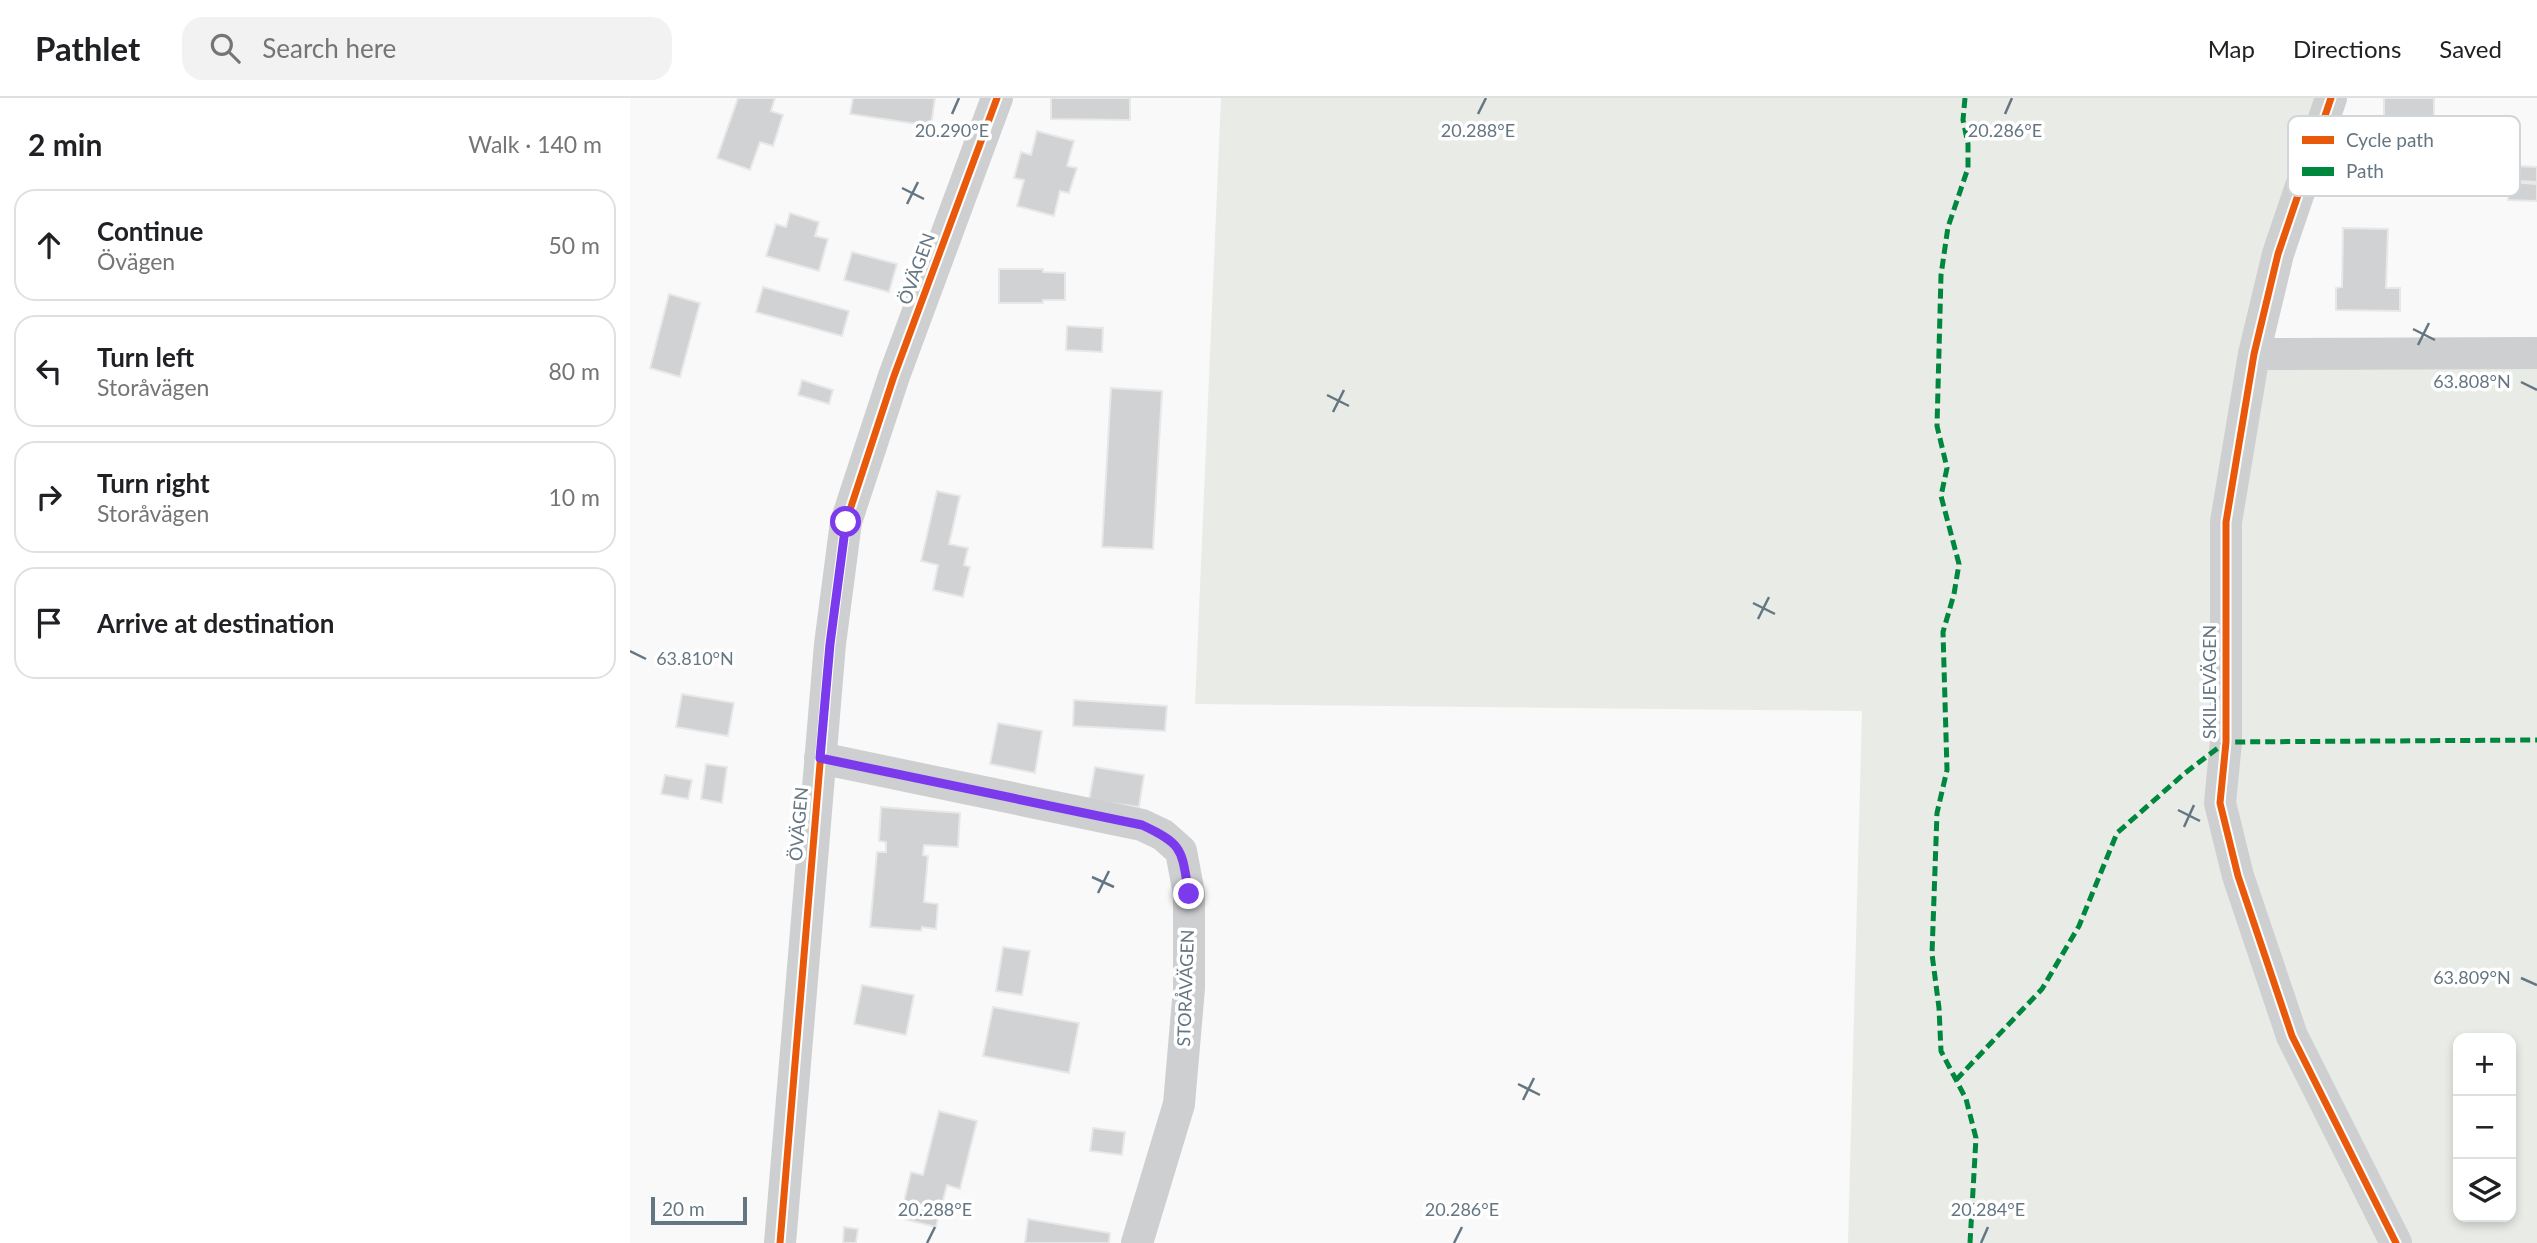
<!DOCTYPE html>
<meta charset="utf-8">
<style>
:root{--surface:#fff;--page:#f2f2f2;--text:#202124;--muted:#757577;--line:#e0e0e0}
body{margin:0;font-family:Lato,sans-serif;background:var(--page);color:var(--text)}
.controls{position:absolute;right:21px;bottom:21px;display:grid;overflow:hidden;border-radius:14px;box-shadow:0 4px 10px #0003}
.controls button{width:63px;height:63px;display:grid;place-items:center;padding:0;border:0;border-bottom:2px solid var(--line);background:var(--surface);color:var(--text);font:35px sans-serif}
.scale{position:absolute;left:21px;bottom:18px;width:96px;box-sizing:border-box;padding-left:7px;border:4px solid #657683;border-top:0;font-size:19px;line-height:24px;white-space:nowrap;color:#657683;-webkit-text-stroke:5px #fff;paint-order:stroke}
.stop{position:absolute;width:21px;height:21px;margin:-16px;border:5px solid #7c3aed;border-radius:50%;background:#fff}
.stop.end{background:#7c3aed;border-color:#fff;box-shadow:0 2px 7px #0008}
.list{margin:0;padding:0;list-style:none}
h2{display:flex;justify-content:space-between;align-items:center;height:91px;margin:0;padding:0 28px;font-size:30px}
h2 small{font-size:23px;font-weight:400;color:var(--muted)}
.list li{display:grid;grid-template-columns:46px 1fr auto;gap:21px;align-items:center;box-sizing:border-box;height:112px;margin:0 14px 14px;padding:0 14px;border:2px solid var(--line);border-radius:21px}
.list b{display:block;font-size:26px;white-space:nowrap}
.list p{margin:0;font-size:23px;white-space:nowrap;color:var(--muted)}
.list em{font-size:23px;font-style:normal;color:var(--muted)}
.icon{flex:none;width:38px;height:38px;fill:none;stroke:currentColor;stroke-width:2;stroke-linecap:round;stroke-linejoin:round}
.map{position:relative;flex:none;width:1907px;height:1145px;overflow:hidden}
header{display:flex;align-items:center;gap:42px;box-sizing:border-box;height:98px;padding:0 35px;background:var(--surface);border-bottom:2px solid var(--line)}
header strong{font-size:33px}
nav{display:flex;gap:38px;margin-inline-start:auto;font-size:24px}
.search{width:490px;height:63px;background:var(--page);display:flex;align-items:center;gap:18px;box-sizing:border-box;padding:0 24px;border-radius:21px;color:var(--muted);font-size:26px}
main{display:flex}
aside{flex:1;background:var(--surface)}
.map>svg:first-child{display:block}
.green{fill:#e8ebe6;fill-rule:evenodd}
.building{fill:#d0d2d3;stroke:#e8e8e8;stroke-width:2}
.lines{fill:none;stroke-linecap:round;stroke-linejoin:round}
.minor{stroke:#cecfd0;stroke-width:32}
.quiet{stroke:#00873e;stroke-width:5;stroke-dasharray:10 5;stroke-linecap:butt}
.cycleway-casing{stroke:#fff;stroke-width:11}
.cycleway{stroke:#e8590c;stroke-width:7}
.route{stroke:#7c3aed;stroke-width:9}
.ticks{fill:none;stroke:#657683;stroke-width:2.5}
.labels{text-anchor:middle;stroke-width:7;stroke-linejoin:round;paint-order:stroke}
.street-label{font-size:18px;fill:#657683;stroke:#fff}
.key{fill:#fff;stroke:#d1d6da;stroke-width:2}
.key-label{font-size:19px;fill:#657683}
.ticks-label{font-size:18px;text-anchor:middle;fill:#657683;stroke:#fff;stroke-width:7;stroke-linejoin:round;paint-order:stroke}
</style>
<header>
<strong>Pathlet</strong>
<div class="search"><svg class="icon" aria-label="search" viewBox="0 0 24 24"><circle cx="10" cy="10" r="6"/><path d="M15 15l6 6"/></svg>Search here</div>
<nav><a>Map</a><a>Directions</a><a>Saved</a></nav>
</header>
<main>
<aside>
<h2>2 min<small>Walk · 140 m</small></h2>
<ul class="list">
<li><svg class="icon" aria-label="ahead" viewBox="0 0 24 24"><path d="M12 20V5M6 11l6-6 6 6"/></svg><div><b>Continue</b><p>Övägen</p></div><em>50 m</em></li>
<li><svg class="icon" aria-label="left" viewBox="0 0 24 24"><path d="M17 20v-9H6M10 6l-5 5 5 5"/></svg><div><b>Turn left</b><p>Storåvägen</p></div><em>80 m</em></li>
<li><svg class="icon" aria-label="right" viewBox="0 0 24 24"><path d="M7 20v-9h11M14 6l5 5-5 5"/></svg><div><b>Turn right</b><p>Storåvägen</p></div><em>10 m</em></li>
<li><svg class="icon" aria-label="arrive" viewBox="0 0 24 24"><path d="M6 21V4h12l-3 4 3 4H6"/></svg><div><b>Arrive at destination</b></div></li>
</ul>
</aside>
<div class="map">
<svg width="1907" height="1145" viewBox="0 0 1907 1145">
<rect width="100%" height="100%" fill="#f9f9f9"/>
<path class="green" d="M591,0H1701L1624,255H1907V1145H1218L1232,613L565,606ZM1828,940H1881V1119H1828Z"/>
<path class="building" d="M108,0H145L141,13L153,17L143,48L130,44L120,72L87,60Z
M223,0H305L301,28L220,16Z
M421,0H500V22L421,21Z
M1754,0H1804V55H1801V60L1830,61L1829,86L1768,83L1769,55H1754Z
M407,33L444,43L437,68L447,70L439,95L430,93L424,118L387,108L394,82L384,80L391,54L401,57Z
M1869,67L1907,69V84L1868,82Z
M1879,84L1907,86V103L1878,102Z
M160,115L189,124L185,138L198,141L189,173L136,158L146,126L156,129Z
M1713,130L1758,131L1756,190H1770V213L1706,212V190L1712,189Z
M222,154L267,166L259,194L214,182Z
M369,171H413V174L435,175V202H413V205H369Z
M133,189L219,213L212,238L126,214Z
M39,196L70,205L50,279L20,270Z
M437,228L473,230L472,254L436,252Z
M172,282L203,292L199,306L168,297Z
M481,290L532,293L523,451L472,449Z
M307,393L330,398L319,446L338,450L334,467L340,469L333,499L303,492L308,467L291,463Z
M52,596L104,605L98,638L46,629Z
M444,602L537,608L535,633L443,628Z
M368,625L412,633L405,675L360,666Z
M76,666L97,669L92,705L71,701Z
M465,669L514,677L509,709L459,702Z
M35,677L62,682L58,701L31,696Z
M251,709L330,715L328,749L294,747L293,757L298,758L294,804L308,806L306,831L292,829L291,833L240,829L247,754H256V744L249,743Z
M373,849L400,853L392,897L366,893Z
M232,887L284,897L276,937L224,926Z
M363,909L449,925L439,975L353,958Z
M309,1013L347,1023L330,1091L317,1087L306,1129L270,1120L281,1074L293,1077Z
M463,1030L495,1034L492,1057L460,1053Z
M398,1121L480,1135L479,1145H395Z
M214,1129L228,1131L226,1145H213Z"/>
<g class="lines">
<path class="minor" d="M1701,0L1648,156L1624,256L1596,424V644L1590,705L1608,778L1662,938L1766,1145
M1624,256L1907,255
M190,660L512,727L533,737L551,753L559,796V890L549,1006L507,1145
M150,1145L200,546L216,424L264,278L367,0"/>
<path class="quiet" d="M1335,0L1333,22L1338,46V70L1318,129L1311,177L1307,328L1317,370L1311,398L1329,466L1324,496L1313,534L1317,672L1307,715L1302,856L1309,910L1311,953L1336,1001L1346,1040L1340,1145
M1326,982L1412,891L1449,828L1487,735L1555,675L1596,644L1907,642"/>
<defs>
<path id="cycleway" d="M1701,0L1648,156L1624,256L1596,424V644L1590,705L1608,778L1662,938L1766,1145
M150,1145L200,546L216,424L264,278L367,0"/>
</defs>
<use href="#cycleway" class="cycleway-casing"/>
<use href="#cycleway" class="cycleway"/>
</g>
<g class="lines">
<path class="route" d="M216,424L200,546L190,660L512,727C555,747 551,752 559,796"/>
</g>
<path class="ticks" d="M322,16L329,0M848,16L856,0M1375,16L1382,0M272,90L294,101M277,106L288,84M1783,231L1805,242M1788,247L1799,225M1891,284L1907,292M697,297L719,308M703,314L714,292M1123,505L1145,516M1128,521L1139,499M0,553L16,561M1548,712L1570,723M1554,729L1564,707M462,779L484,789M468,795L479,773M1891,880L1907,887M888,986L910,997M893,1002L904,980M297,1145L305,1129M824,1145L832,1129M1351,1145L1358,1129"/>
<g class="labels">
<g class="street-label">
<text transform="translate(287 171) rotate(-70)" y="6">ÖVÄGEN</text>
<text transform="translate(1580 584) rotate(-90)" y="6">SKILJEVÄGEN</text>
<text transform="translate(169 726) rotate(-85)" y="6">ÖVÄGEN</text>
<text transform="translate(556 890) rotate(-88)" y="6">STORÅVÄGEN</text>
</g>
</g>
<rect x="1658" y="18" width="232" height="80" rx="10" class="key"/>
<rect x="1672" y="38" width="32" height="8" fill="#e8590c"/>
<rect x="1672" y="69" width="32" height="9" fill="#00873e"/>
<g class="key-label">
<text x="1716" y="49">Cycle path</text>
<text x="1716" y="80">Path</text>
</g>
<g class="ticks-label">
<text x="322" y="39">20.290°E</text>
<text x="848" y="39">20.288°E</text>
<text x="1375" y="39">20.286°E</text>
<text x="1842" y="290">63.808°N</text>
<text x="65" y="567">63.810°N</text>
<text x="1842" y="886">63.809°N</text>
<text x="305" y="1118">20.288°E</text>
<text x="832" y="1118">20.286°E</text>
<text x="1358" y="1118">20.284°E</text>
</g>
</svg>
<div class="controls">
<button>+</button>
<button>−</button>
<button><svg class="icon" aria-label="layers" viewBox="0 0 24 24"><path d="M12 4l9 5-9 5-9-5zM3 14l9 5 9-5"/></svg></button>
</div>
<div class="scale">20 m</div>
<div class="stop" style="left:216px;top:424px"></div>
<div class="stop end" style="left:559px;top:796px"></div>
</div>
</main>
